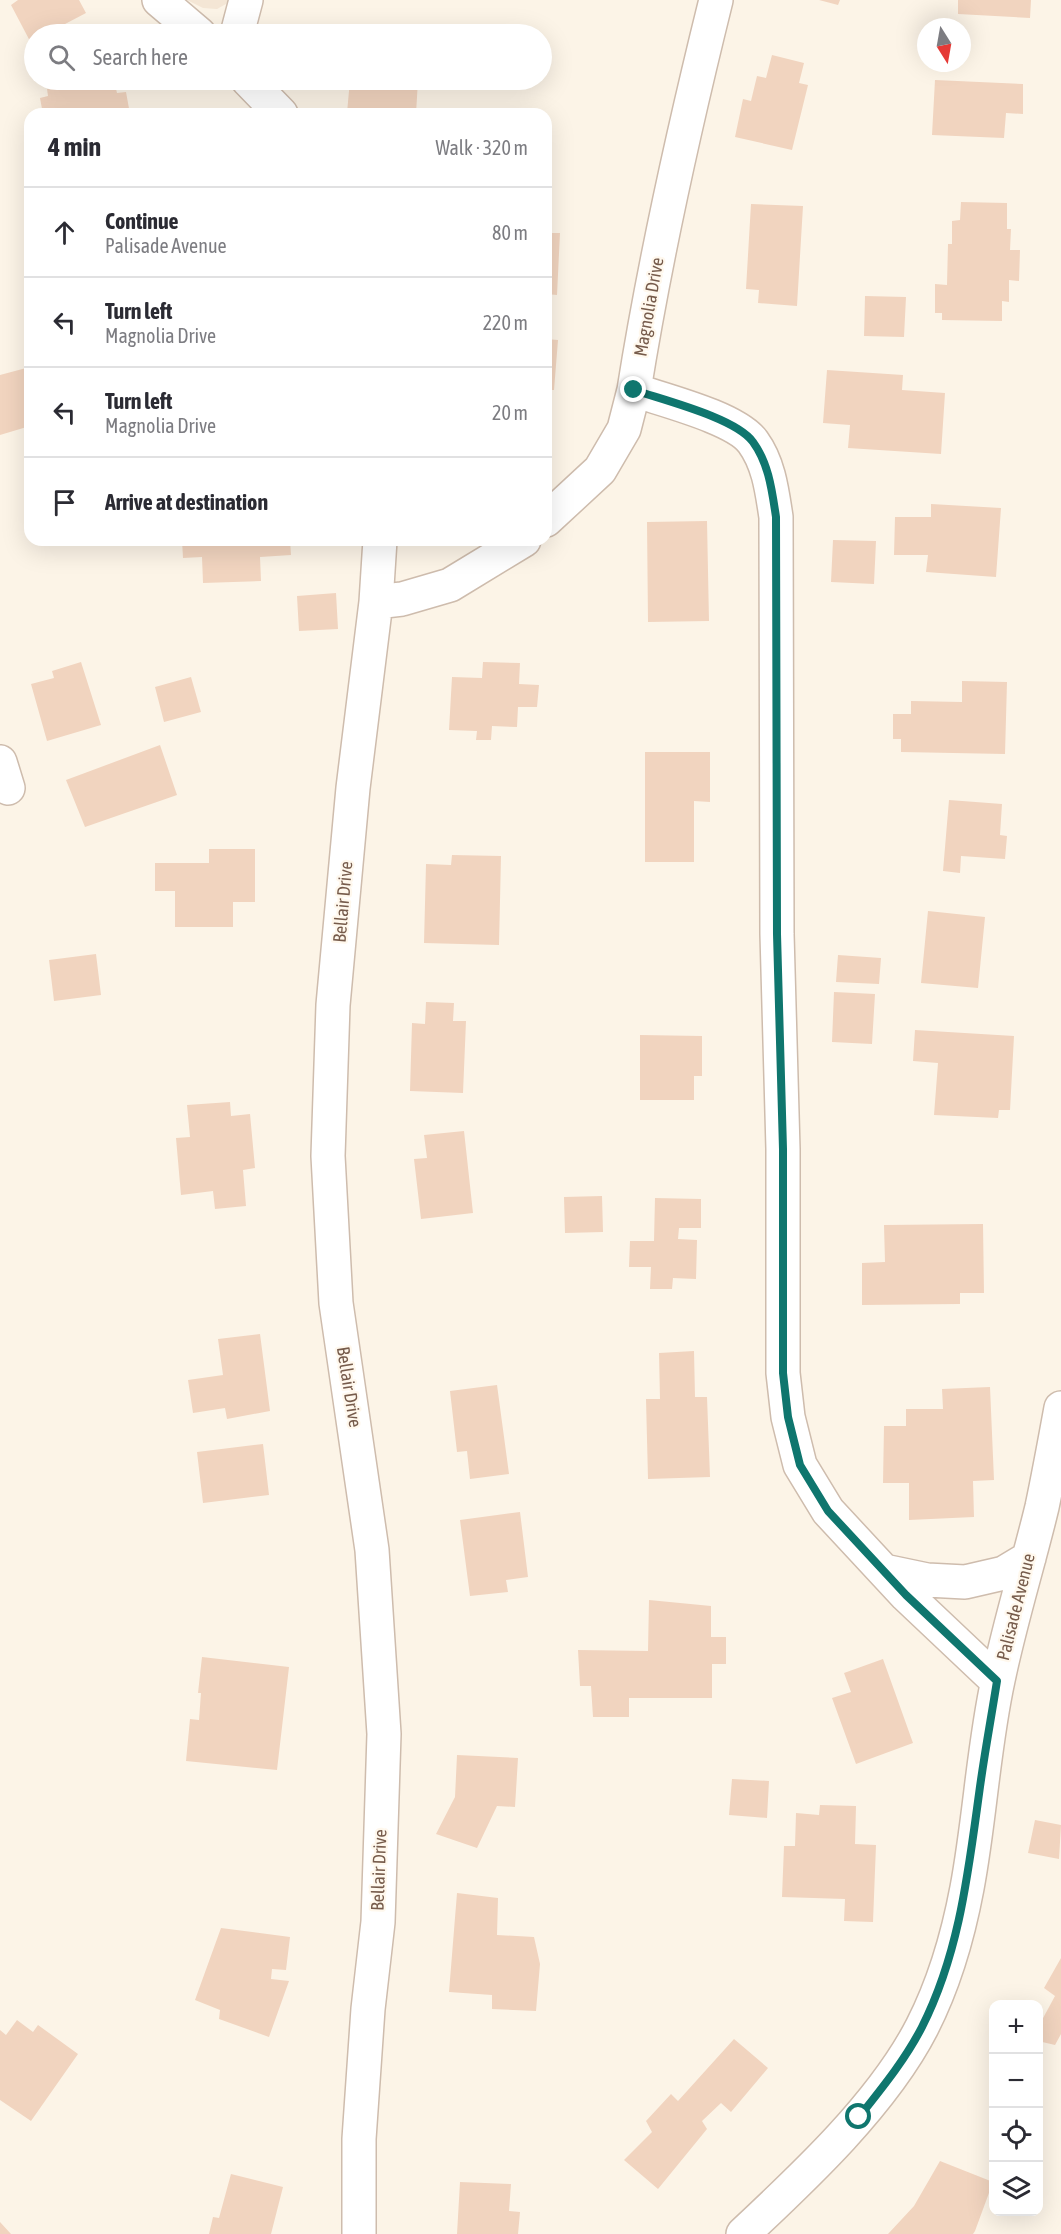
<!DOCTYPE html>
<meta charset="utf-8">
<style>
:root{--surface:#fff;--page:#f7f7f7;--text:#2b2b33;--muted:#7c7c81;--line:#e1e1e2}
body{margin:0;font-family:"Asap Condensed",sans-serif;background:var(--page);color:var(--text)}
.controls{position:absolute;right:18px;bottom:18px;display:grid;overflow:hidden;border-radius:12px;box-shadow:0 6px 24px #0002}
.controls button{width:54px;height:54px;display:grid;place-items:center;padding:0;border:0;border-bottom:2px solid var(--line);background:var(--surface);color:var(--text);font:30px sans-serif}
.compass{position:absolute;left:917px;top:18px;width:54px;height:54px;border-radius:50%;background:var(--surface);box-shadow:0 6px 24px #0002;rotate:169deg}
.stop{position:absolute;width:18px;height:18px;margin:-14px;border:4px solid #0f766e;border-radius:50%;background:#fff}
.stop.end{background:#0f766e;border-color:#fff;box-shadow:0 2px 6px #0008}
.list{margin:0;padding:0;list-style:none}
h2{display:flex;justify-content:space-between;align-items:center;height:78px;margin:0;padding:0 24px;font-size:26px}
h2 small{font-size:20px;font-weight:400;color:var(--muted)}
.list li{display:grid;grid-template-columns:39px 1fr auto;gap:18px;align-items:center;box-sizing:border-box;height:90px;padding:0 24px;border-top:2px solid var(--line)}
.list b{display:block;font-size:22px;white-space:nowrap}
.list p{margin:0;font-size:20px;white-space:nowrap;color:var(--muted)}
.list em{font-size:20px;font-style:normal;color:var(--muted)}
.icon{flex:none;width:33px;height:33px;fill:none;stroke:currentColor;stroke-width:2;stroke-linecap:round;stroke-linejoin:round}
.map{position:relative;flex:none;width:1061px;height:2234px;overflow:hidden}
.search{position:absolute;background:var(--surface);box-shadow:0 6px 24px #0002;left:24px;top:24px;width:528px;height:66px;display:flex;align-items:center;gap:15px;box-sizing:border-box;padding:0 21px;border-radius:33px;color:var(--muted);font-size:22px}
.panel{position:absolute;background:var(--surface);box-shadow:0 6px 24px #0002;left:24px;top:108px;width:528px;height:438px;border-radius:18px}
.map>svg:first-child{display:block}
.residential{fill:#f4e6d5}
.building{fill:#f1d4bf}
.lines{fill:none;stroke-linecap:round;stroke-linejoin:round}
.minor-casing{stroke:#cebcad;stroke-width:36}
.minor{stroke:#fff;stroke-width:33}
.route{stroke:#0f766e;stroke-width:8}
.labels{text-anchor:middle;stroke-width:4.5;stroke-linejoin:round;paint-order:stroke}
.street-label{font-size:18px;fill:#765b4b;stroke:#fff8ed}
</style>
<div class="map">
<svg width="1061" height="2234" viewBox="0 0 1061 2234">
<rect width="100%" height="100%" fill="#fcf4e7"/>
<path class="residential" d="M187,0H228L226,4L217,9L203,8Z"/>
<path class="building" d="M18,0H79L86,13L46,34H34V40L31,43L11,5Z
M819,0H840L838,5Z
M958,0H1031L1030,18L958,14Z
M772,55L804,63L799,83L808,85L792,150L735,137L743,99L751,101L757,76L766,78Z
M93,80H114L117,93L126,92L130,114H43L40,98L48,96L47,89Z
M350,80H418L416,114L347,113Z
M935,80L1023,84V114L1006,113L1004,138L932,135Z
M961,202L1007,203V229H1011L1010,250H1020L1019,281L1009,280V302L1002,301V321L942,320V313H935V284L947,285L948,244H952V221L960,220Z
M751,204L803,206L797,306L758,303L759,290L746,289Z
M546,233H560L557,295L546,294Z
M865,296L906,297L904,337L864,336Z
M546,339L558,340L554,390H546Z
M30,367V400L26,401L30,415V426L0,435V375Z
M827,370L903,375L902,390L945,393L941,454L848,448L850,425L823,423Z
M931,504L1001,508L996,577L926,572L928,555H894L895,517H931Z
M707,521L709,621L648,622L647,522Z
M182,540H290L291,555L260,557L261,581L203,583L202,557L183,558Z
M833,540L876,541L874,584L831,582Z
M336,593L338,629L299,631L297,596Z
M81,662L101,725L47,741L31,684L54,678L52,671Z
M483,662L520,663L519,684L539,685L537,707H518L517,727L492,726L491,740H476L477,731L449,730L452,677L482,678Z
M191,677L201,712L164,722L155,687Z
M962,681L1007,682L1005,754L901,752V739H893V714H911V701L962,702Z
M160,745L177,795L85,827L66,780Z
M645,752H710V802L694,801V862H645Z
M949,800L1002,804L1000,835L1007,836L1005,859L961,856L960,873L943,871Z
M209,849H255V902H233V927H175V891H155V863H209Z
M452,855L501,856L499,945L424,943L426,864L451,865Z
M928,911L985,917L978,988L921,983Z
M96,954L101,995L54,1001L49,960Z
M838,955L881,958L879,984L836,982Z
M834,992L875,994L872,1044L832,1042Z
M426,1002L454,1003L453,1021H466L463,1093L410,1091L412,1023L425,1024Z
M915,1030L1014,1036L1010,1110H999L998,1118L934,1115L938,1063L913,1061Z
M640,1035L702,1036V1076H694V1100H640Z
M230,1102L231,1116L250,1114L255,1168L243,1170L246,1206L215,1209L213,1191L181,1195L176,1138L190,1137L187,1105Z
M464,1131L473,1213L421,1219L414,1159L427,1158L424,1135Z
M602,1196L603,1232L565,1233L564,1197Z
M655,1198L701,1199V1228H679L678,1239L697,1240L696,1279L673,1278L672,1289H650L651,1267H629L630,1241H654Z
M983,1224L984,1293H960V1304L862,1305V1263L885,1262L884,1225Z
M260,1334L270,1411L227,1419L225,1408L193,1413L188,1380L223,1375L218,1339Z
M694,1351L695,1397H707L710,1477L648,1479L646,1399H660L659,1353Z
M497,1385L509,1474L470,1479L467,1451L457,1452L450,1391Z
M990,1387L994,1480L973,1481L974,1517L909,1520V1483H883L884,1426H906V1409H943L942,1389Z
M263,1444L269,1495L203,1503L197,1452Z
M520,1512L528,1577L506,1580L508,1592L470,1596L460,1520Z
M649,1600L711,1606V1637H726V1664H712V1698H629V1717H593L591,1686H580L578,1650L648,1651Z
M202,1657L289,1667L277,1770L186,1761L190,1719L199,1720L201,1693H198Z
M883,1659L913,1743L856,1764L832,1698L851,1692L844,1673Z
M457,1755L518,1758L515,1807L497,1806L477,1848L436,1834L455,1797Z
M732,1779L769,1781L767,1818L729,1815Z
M820,1805L856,1806L855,1844L876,1845L873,1922L844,1921L845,1899L782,1897L784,1846H795L796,1813L819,1815Z
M1035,1820L1061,1825L1059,1859L1028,1853Z
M457,1893L498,1898L497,1935L534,1937L540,1964L536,2011L492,2009V1995L449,1992Z
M221,1928L290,1937L286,1970L272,1969L271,1979L289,1981L269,2037L219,2019L220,2010L195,2000Z
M1061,1958V2034L1055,2045L1038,2041V2020H1042L1055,1996L1044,1988Z
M17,2020L33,2032L38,2025L78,2054L31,2121L0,2100V2030L6,2035Z
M734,2039L768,2068L731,2112L721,2103L702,2121L707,2129L658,2189L624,2160L652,2132L646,2121L671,2094L678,2101Z
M940,2161L993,2182L975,2231L973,2234H888L914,2206Z
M231,2174L283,2187L271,2234H209L213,2217L219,2218Z
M460,2182L511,2184L509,2211L520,2212L518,2234H457Z
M0,2222L11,2234H0Z"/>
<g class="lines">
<defs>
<path id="minor" d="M159,0L199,34
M716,0C684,129 655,258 634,390C663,400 736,418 753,442C769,464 772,491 776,517L777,934L783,1149V1373L788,1417L800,1465L828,1511L906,1595L997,1681
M237,34L246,0
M248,80L281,114
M546,520L600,470L624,429L634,390
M376,602L402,599L450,585L524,540
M0,762L8,788
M884,1571L927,1580L965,1582L1004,1573L1029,1558
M359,2234V2139L368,2009L378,1922L384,1734L372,1550L336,1303L328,1156L333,1005L353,788L376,602L380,540
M743,2234C805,2176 883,2103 922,2027C944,1984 958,1936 967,1888C980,1819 983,1749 998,1680C1010,1622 1028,1565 1042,1507C1049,1474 1055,1441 1061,1408"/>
</defs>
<use href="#minor" class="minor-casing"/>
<use href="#minor" class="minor"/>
</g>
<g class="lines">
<path class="route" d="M634,390C663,400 736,418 753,442C769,464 772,491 776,517L777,934L783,1149V1373L788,1417L800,1465L828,1511L906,1595L997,1681C991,1719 984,1756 979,1794C968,1874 959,1954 922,2027C905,2060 882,2088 859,2117"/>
</g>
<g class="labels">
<g class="street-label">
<text transform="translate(649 307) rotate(-80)" y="6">Magnolia Drive</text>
<text transform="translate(343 902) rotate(-85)" y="6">Bellair Drive</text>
<text transform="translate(349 1387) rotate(81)" y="6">Bellair Drive</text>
<text transform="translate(1016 1607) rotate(-76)" y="6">Palisade Avenue</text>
<text transform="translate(379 1870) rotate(-88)" y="6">Bellair Drive</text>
</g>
</g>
</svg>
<div class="controls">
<button>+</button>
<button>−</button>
<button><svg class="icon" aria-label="locate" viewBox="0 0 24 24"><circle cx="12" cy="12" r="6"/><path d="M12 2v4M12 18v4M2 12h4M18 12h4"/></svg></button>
<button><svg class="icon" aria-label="layers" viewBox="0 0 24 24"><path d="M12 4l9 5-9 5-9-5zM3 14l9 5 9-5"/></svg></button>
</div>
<svg class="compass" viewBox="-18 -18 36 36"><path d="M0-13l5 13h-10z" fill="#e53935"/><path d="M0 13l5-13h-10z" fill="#7c7c81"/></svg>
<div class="stop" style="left:859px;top:2117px"></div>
<div class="stop end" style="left:634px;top:390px"></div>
<div class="search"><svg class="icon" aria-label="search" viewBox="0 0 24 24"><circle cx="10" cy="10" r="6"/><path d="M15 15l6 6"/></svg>Search here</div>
<section class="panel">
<h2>4 min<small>Walk · 320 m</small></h2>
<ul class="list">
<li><svg class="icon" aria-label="ahead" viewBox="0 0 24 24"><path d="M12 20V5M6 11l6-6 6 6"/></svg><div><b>Continue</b><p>Palisade Avenue</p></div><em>80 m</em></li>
<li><svg class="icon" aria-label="left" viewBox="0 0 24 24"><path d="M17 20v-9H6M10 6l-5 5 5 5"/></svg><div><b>Turn left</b><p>Magnolia Drive</p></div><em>220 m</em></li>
<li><svg class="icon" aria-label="left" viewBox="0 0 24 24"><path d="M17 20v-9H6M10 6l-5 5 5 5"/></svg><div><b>Turn left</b><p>Magnolia Drive</p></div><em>20 m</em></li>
<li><svg class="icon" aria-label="arrive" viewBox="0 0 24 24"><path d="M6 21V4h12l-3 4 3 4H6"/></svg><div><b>Arrive at destination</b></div></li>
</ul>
</section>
</div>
